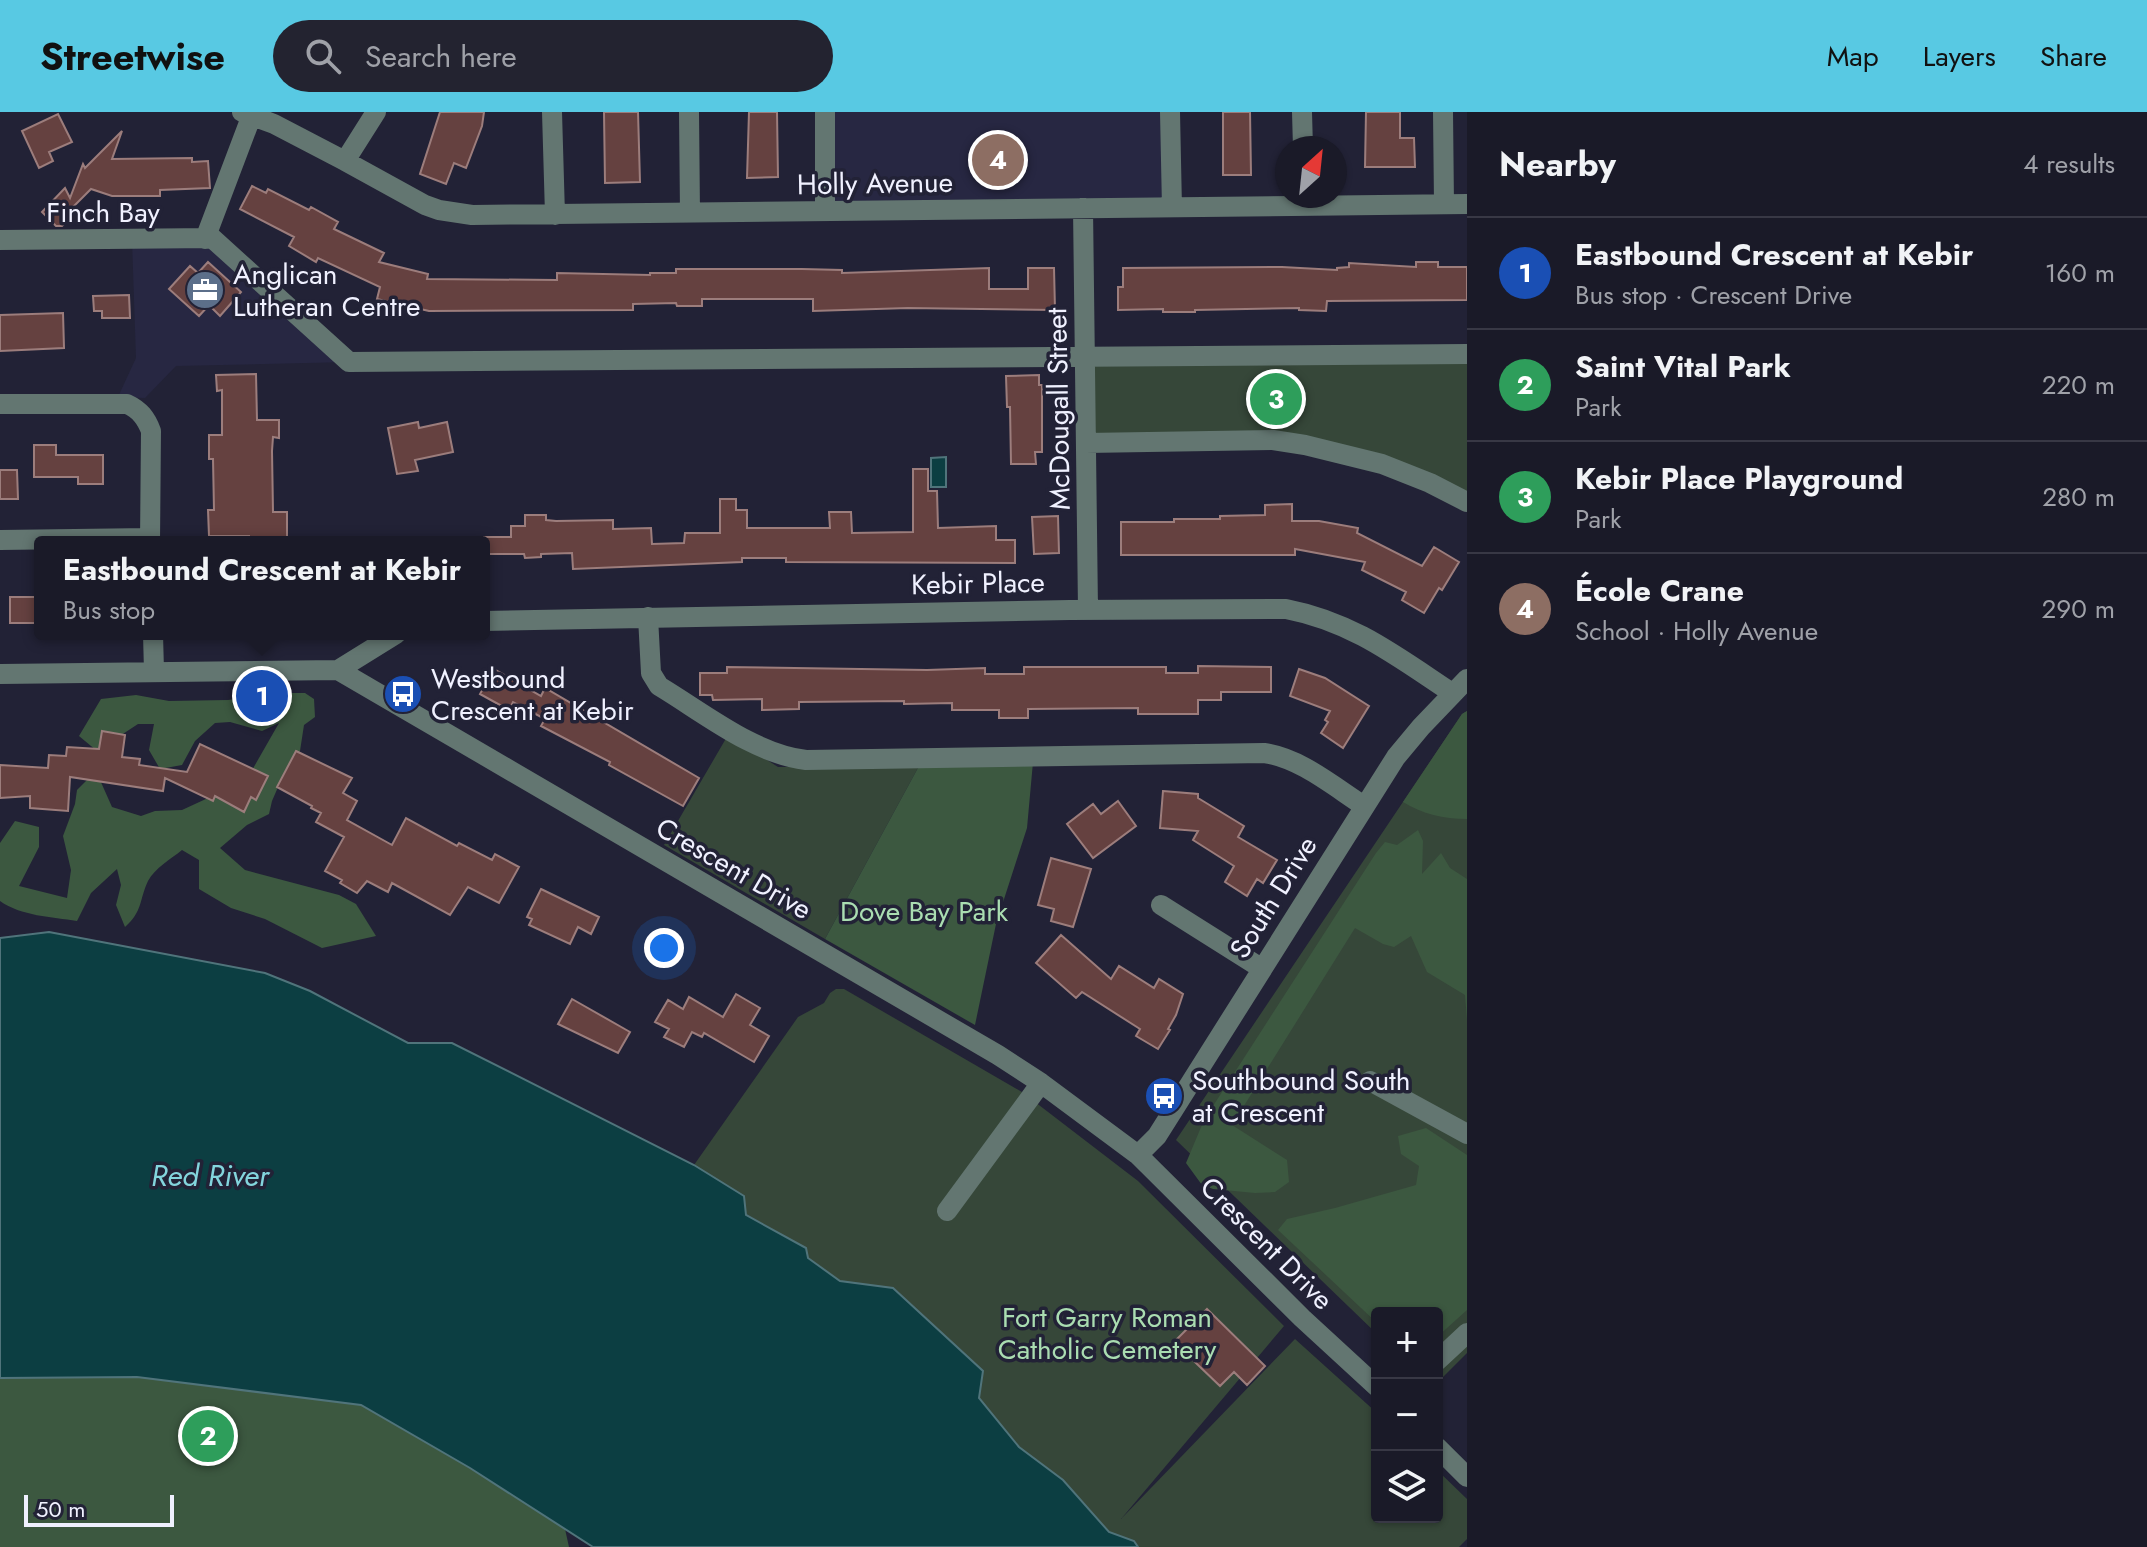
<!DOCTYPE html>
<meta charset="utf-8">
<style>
:root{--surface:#1a1a28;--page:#232330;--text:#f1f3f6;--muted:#9fa1a8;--line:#383845;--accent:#58c9e3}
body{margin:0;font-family:Jost,sans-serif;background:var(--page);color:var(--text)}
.controls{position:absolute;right:24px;bottom:24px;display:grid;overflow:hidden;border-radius:8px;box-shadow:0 2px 6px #0004}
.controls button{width:72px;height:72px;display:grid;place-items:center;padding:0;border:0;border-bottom:2px solid var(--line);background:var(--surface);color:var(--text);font:40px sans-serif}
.compass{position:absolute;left:1275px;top:24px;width:72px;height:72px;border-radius:50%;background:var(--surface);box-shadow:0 2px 6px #0004;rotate:27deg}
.scale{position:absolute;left:24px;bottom:20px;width:150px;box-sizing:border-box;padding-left:8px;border:4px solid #f0f1ff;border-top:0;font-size:22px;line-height:28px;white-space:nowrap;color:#f0f1ff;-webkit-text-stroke:6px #222236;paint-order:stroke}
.you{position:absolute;left:664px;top:836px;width:28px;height:28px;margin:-20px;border:6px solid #fff;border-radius:50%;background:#1a73e8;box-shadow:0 0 0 12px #1a73e833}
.badge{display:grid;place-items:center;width:52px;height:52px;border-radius:50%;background:var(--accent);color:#fff;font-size:26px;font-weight:700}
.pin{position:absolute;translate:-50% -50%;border:4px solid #fff;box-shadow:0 2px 8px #0006}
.popup{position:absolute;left:34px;top:424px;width:456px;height:104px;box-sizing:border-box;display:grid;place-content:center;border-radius:8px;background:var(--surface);filter:drop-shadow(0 2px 6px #0005);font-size:26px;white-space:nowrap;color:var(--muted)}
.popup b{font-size:30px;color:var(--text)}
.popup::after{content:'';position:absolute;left:50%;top:100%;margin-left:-16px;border:16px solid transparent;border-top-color:var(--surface)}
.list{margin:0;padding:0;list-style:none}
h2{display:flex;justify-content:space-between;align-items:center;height:104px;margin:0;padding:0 32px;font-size:34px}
h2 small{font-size:26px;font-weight:400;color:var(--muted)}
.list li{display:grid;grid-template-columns:52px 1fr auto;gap:24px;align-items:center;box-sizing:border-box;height:112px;padding:0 32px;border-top:2px solid var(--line)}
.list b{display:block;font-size:30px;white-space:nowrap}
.list p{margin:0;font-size:26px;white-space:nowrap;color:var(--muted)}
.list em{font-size:26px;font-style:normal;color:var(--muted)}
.icon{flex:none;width:44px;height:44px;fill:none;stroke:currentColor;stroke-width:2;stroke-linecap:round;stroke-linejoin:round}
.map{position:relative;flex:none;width:1467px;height:1435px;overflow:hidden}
header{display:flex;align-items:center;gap:48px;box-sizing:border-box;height:112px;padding:0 40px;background:var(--accent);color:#111}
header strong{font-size:38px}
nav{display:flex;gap:44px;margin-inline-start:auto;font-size:28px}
.search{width:560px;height:72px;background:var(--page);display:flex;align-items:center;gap:20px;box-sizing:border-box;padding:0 28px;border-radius:44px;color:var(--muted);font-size:30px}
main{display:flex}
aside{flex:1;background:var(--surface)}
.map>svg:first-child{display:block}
.built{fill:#272742}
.green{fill:#364739}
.forest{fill:#3c5840}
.water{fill:#0c3e42;stroke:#50747b;stroke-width:2}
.building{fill:#654140;stroke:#9c7d7c;stroke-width:2}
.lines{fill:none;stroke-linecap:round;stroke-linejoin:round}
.minor{stroke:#637671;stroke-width:20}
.labels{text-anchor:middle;stroke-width:7;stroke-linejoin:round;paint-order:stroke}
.street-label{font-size:28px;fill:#f0f1ff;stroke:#222236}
.poi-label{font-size:28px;fill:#f0f1ff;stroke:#222236;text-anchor:start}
.park-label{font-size:28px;fill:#aaddb1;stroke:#222236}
.water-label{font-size:30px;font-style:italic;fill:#83d5dd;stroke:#222236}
</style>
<header>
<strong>Streetwise</strong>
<div class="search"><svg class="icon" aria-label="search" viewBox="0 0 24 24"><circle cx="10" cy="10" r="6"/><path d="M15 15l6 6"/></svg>Search here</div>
<nav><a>Map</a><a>Layers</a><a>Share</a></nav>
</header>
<main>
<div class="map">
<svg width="1467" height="1435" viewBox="0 0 1467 1435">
<rect width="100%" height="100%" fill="#222236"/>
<path class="built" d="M825,0H1170L1172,96L825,99Z
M205,127L349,250L176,254L145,286L118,285L136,246L132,128Z"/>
<path class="green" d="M1085,244L1467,246V390L1333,338L1086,331Z
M1467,599V1241L1437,1271V1201H1377V1222L1176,1028L1462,602Z
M728,623L778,655L919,654L825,827L664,733Z
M836,877H844L1022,980L1138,1069L1284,1214L1121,1407L1295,1227L1377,1301V1405H1437V1358L1467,1387V1427L1459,1435H1138L1133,1429L1109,1420L1063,1368L1019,1335L979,1286L983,1259L894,1176L840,1169L808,1146L805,1136L746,1102L694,1053L798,905L824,891L830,881Z"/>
<path class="forest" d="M282,581H305L314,587L315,605L304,613L300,639L285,659L272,689L269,702L247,713L220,736L245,758L339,783L356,792L376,824L322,836L265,807L231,796L199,777V748L182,738C171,747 155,756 148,769C139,788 143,799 125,815L116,793L121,773L117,757L91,781L77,809C52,805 21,804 0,789V731L15,709L39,715V735L19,774L67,786L71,758L63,724L75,692L77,678L96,659L112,695L141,704L155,699L182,698L234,674L251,660L279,611L262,619L230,610L215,611L195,629L182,653L160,657L149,638L154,612H138L97,639L79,624L101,587L136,583L169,589L228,588Z
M1467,599V707C1443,707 1423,702 1403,690L1462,602Z
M1033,650L1027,716L996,812L975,913L825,827L919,654Z
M1418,718L1423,729L1422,762L1441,741L1450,756L1467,767V908L1465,883L1427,860L1411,824L1394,835L1383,832L1355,816L1232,1013L1287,1048L1289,1070L1275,1080L1255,1081L1213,1077L1202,1073L1186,1051L1204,1008L1376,741L1385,730L1397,733Z
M1426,1016L1467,1043V1198L1437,1225V1201H1377V1211L1278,1118L1287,1107L1335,1096L1416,1073L1419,1054L1401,1042L1398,1024Z
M137,1265L361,1293L470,1356L565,1417L569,1435H0V1266Z"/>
<path class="water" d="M946,345V375H931V346Z
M49,820L265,861L310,879L408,931H452L694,1053L744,1084L746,1103L806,1136L808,1146L840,1169L893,1176L983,1259L979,1286L1019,1335L1063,1368L1109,1420L1134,1429L1138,1435H593L470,1356L361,1293L137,1265L0,1266V826Z"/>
<path class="building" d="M440,0H484L482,14L466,56L454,51L446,72L420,62Z
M604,0H638L640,70L605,71Z
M749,0H777L778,65L747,66Z
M1223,0H1250L1251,63H1223Z
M1366,0H1400V26H1414L1415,55H1365Z
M58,2L72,30L49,40L53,49L39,56L22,19Z
M122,19L112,47L192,46V50L208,49L210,76L160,78V84H112L91,77L70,98L74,102L62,114H56L42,100L65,76L70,86L83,52L85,56Z
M252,74L266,81L268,77L309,98L311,95L338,110L334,117L384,141L379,150L428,162L427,167L557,168V161L650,163V161H676V157H802L842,158V161L989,156V177H1028V156H1054L1055,198L908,196L813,199V187H702V194H677L676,191L633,192V198L429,199L377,187L380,175L318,146L316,150L289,134L294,125L240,97Z
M208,150L241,180L220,204L209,193L199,204L169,177L190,154L198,161Z
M1416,150H1438V155H1467V188L1327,189L1326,199L1299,198V196L1195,198V200H1163V197L1118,198V175H1123V156L1282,155L1337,158V156L1349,155V151L1416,155Z
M129,183L130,206H102V199H94L93,184Z
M63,201L64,236L0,239V203Z
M256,262L257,308H279V326L273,325L272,339L273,400H287V430H249V424H209L208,398H214L213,347H209V323H222V278L217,279L216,263Z
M1039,263V273H1042V340H1035L1036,352H1011L1010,295H1007L1006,264Z
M418,310L419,316L447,310L453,340L415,348L418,359L397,362L388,316Z
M34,333H56V343H103V372H78V365H34Z
M913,357H928V379H937L938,416L996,414V428H1015V451L786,450V446H742V450L573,457L572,441L541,442V445L525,446L524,442H484V425H511V414H525V403H546V408L556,409L613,408V417L651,416L652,432L684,431L685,421H720V387H736V398H747V416H830L829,400H851L852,421L913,420Z
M0,358H17L18,387H0Z
M1292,392V409H1319L1358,416L1357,421L1422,454L1434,435L1459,450L1442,478L1439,476L1424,501L1402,488L1406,480L1362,458L1365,450L1295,437V443H1121V410H1174V407H1220V404L1265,403V393Z
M1058,404L1059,441L1034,442L1032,405Z
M10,485H40V511H10Z
M1198,554L1271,555V580H1221V588H1198V602H1138V596L1028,597V606H999V598H952V591L904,592V589L799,590V597L762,598V587L713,588L712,583H700V561H727V555L927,558L985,556V562H1024V555H1166V561H1198Z
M494,557L541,584L545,576L699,666L683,694L609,653L610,650L541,614L545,607L513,590L509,598L480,582Z
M1299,557L1325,566L1369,594L1343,636L1321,621L1328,610L1325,608L1330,599L1290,584Z
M102,619L125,623L122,645L140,647L139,653L187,660L200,632L268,664L256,688L251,685L244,700L215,684L213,689L165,666L163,679L70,665L68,699L30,696V684L0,686V653L48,656L49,643L66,644L67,635L99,637Z
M296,639L352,666L343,681L357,689L347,708L392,733L406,706L457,734L459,731L492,748L495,742L519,755L499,791L468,775L450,803L392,771L388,780L367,769L357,781L340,771L342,768L325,759L344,725L316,710L321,701L311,696L312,694L277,675Z
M1163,679L1198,682V686L1244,714L1238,725L1277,748L1263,771L1257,767L1247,784L1225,770L1234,754L1193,728L1198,719L1160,716Z
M1118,689L1136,714L1093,746L1067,712L1093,692L1101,702Z
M1051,746L1091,757L1073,815L1051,809L1054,797L1038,793Z
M541,777L599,805L591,822L578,815L570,832L529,813L532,807L527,805Z
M1061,823L1111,867L1119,854L1154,876L1159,867L1183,882L1176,903L1168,917L1170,918L1158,937L1136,924L1140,917L1082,880L1076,886L1036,851Z
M736,882L760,896L750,913L769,924L754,950L704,921L702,925L692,920L684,935L664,925L669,917L655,910L668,888L683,897L689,885L723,905Z
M572,887L630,920L618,941L558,912Z
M1207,1197L1265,1254L1247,1273L1234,1260L1220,1274L1174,1230Z"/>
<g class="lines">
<path class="minor" d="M242,0L274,12L345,49L376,0
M552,0L555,103
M689,0L690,101
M825,0V99
M1170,0L1172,96
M1302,0L1303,36
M1443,0L1444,92
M345,49L425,93L439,98L472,103L1467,92
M1083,96L1088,498
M205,127L253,0
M0,128L212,126L349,250L1467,242
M0,292H127C140,298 146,306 151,319L150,430
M1086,331L1273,328L1305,333L1382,352L1430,371L1467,390
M0,428L149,426
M648,505L651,561L659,574C704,601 754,642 806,648L1264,641C1300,646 1333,674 1364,694
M484,509L1070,498L1286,497C1353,510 1396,544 1452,581
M153,522L154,559
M338,558L396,522
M0,562L338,558L998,943L1041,971L1138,1043L1302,1206L1377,1275
M1161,793L1261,856
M1370,969L1467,1022
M1138,1043L1157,1024L1396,645L1421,615L1467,567
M947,1099L1041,971
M1437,1249L1467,1221
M1437,1335L1467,1365"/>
</g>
<defs>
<symbol id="office-disc" viewBox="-11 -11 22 22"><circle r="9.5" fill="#5c6f8a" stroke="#222236"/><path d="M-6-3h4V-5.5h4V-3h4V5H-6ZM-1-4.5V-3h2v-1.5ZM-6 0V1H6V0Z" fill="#fff"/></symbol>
<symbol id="bus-disc" viewBox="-11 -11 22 22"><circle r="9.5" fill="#1a4fb4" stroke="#222236"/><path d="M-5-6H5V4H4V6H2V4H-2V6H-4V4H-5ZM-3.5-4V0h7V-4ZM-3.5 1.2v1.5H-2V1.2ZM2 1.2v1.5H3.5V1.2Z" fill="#fff"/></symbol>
</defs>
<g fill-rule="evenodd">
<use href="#office-disc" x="183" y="156" width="44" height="44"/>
<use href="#bus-disc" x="381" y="560" width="44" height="44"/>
<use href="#bus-disc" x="1142" y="962" width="44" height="44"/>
</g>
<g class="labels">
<g class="street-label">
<text transform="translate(875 71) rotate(-1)" y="10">Holly Avenue</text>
<text x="103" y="110">Finch Bay</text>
<text transform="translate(1058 297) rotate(-91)" y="10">McDougall Street</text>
<text transform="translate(978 471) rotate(-1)" y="10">Kebir Place</text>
<text transform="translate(734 756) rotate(30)" y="10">Crescent Drive</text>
<text transform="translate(1273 785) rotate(-58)" y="10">South Drive</text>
<text transform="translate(1267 1131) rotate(45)" y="10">Crescent Drive</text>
</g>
<g class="poi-label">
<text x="233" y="172">Anglican<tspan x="233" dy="32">Lutheran Centre</tspan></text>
<text x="431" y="576">Westbound<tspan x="431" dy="32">Crescent at Kebir</tspan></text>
<text x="1192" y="978">Southbound South<tspan x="1192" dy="32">at Crescent</tspan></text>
</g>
<g class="park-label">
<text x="924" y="809">Dove Bay Park</text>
<text x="1107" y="1215">Fort Garry Roman<tspan x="1107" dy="32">Catholic Cemetery</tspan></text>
</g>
<g class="water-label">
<text x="210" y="1074">Red River</text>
</g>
</g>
</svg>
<div class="controls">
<button>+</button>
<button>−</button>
<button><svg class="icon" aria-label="layers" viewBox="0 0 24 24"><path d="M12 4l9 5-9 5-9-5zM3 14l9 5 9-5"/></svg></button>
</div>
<svg class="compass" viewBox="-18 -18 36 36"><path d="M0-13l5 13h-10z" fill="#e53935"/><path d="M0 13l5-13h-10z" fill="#9fa1a8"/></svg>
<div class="scale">50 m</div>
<div class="you"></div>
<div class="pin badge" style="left:262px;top:584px;background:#1a4fb4">1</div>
<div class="popup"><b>Eastbound Crescent at Kebir</b>Bus stop</div>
<div class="pin badge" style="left:208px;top:1324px;background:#2e9e5b">2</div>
<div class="pin badge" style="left:1276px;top:287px;background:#2e9e5b">3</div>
<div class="pin badge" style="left:998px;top:48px;background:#8d6e63">4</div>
</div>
<aside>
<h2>Nearby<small>4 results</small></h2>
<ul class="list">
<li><span class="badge" style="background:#1a4fb4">1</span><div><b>Eastbound Crescent at Kebir</b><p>Bus stop · Crescent Drive</p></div><em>160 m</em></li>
<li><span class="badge" style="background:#2e9e5b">2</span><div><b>Saint Vital Park</b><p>Park</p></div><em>220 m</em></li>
<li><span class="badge" style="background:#2e9e5b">3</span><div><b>Kebir Place Playground</b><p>Park</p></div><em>280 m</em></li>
<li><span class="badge" style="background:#8d6e63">4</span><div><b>École Crane</b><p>School · Holly Avenue</p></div><em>290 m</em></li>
</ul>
</aside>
</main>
